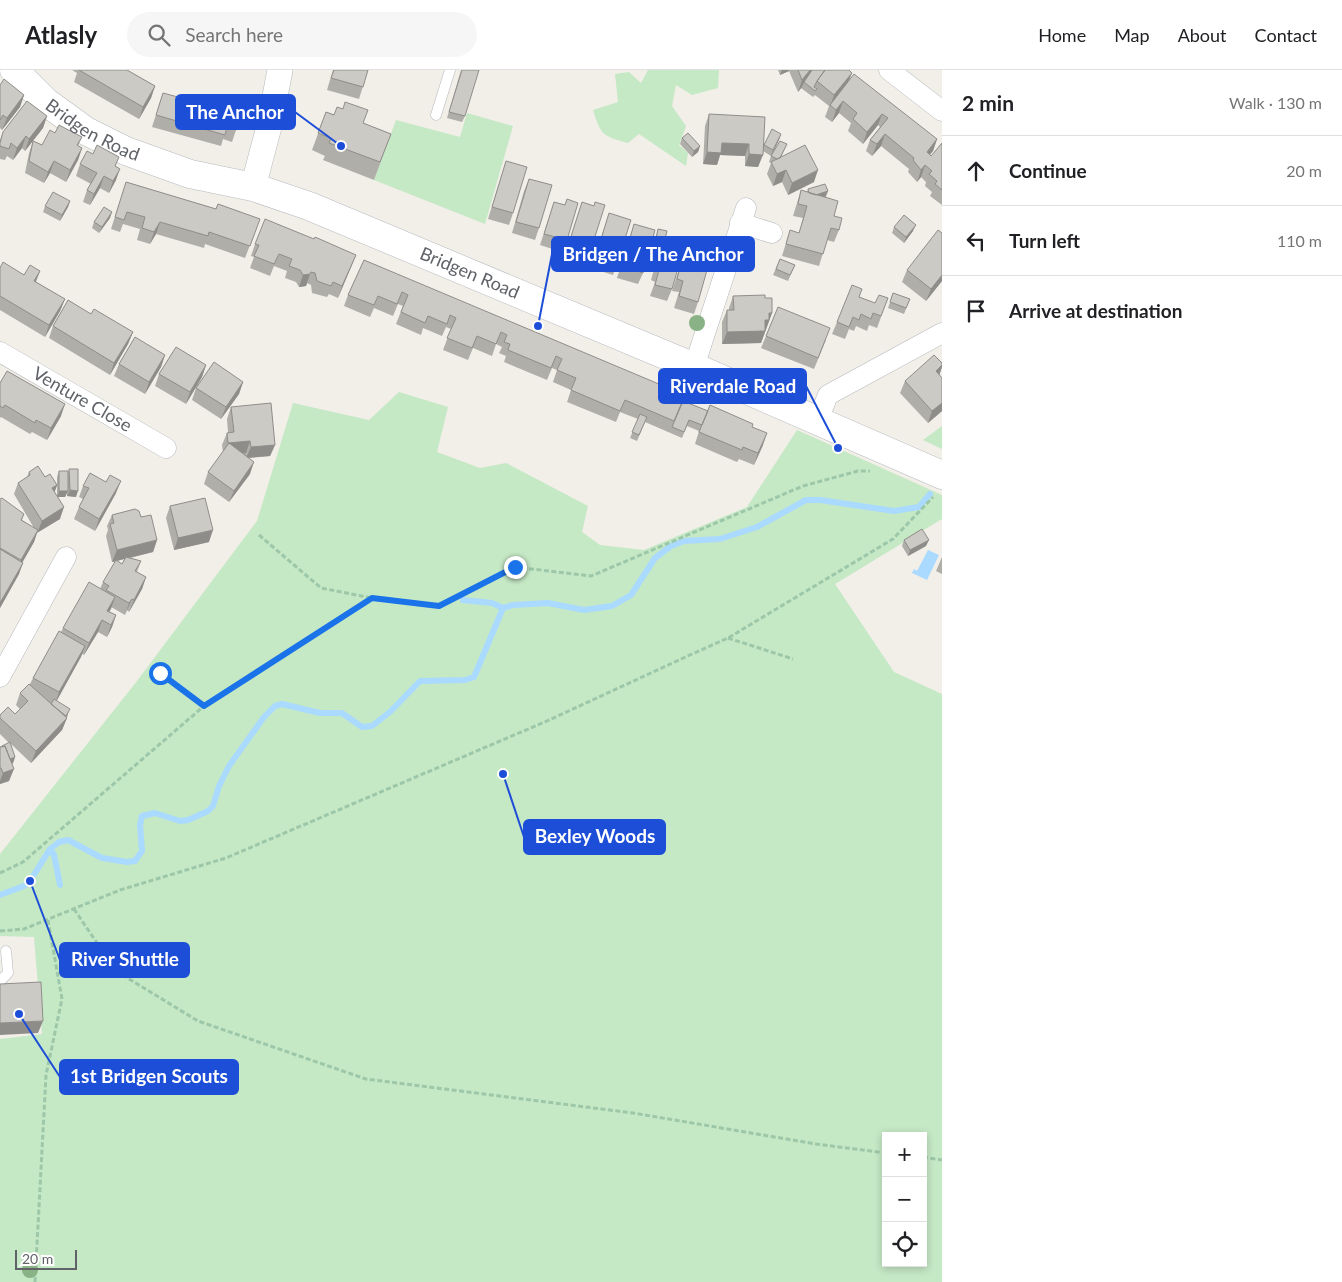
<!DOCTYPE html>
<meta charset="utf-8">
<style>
:root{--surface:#fff;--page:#f6f6f6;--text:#202124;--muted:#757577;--line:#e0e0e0}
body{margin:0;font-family:Lato,sans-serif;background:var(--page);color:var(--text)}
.controls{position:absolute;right:15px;bottom:15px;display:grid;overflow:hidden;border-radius:0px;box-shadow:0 2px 8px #0003}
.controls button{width:45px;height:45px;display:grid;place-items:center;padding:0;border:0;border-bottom:1px solid var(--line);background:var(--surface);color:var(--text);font:25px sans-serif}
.scale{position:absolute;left:15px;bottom:12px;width:62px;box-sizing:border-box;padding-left:5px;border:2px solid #5f6368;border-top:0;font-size:14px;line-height:18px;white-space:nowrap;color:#5f6368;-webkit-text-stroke:4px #fff;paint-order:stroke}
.stop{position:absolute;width:15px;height:15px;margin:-11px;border:4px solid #1a73e8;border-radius:50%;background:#fff}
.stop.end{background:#1a73e8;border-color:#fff;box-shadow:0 1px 5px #0008}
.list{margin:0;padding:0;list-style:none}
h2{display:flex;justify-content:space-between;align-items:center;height:65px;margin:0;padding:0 20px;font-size:21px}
h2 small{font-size:16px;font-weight:400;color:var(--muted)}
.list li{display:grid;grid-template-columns:32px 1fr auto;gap:15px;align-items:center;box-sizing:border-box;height:70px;padding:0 20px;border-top:1px solid var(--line)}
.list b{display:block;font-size:19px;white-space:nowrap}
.list em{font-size:16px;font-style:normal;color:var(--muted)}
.icon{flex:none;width:28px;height:28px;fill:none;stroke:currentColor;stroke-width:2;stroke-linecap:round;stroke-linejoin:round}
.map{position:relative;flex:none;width:942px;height:1212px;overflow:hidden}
header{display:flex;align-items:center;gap:30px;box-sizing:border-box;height:70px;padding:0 25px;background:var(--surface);border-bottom:1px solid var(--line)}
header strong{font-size:24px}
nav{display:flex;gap:28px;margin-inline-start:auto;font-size:18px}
.search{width:350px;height:45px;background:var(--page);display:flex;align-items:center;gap:12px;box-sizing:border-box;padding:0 18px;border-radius:28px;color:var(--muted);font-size:19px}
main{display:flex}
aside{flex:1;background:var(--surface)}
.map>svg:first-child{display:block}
.green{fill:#c5e8c5;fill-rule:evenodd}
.water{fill:#aadaff}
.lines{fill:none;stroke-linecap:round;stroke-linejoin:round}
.stream{stroke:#aadaff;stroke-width:6}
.service-casing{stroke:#b5b8bc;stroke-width:11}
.minor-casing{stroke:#b5b8bc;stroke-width:21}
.tertiary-casing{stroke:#b5b8bc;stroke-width:26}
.secondary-casing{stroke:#b6babf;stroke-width:29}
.path{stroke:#9cc7a9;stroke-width:3;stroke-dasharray:5 2.5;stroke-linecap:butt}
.service{stroke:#fff;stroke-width:10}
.minor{stroke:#fff;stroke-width:20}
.tertiary{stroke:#fff;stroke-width:25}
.secondary{stroke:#fff;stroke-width:28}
.tree{fill:#89b387}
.wall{fill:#afaea9;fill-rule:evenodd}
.shaded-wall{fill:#8f8d8a}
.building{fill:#cccac5;stroke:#8f8d8a}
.route{stroke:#1a73e8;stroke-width:6}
.labels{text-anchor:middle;stroke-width:4.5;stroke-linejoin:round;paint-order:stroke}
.street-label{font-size:18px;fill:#5f6368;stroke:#fff}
.leader{fill:none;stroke:#1d4ed8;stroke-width:2}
.callout-dot{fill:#1d4ed8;stroke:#fff;stroke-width:2}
.callout{fill:#1d4ed8;stroke:#1d4ed8;stroke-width:2}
.callout-label{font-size:19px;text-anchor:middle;font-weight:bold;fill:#fff}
</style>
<header>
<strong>Atlasly</strong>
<div class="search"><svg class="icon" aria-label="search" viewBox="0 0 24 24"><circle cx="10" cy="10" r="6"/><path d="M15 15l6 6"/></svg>Search here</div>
<nav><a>Home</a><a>Map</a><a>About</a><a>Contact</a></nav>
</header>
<main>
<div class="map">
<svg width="942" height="1212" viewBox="0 0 942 1212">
<rect width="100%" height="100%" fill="#f1efe8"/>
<path class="green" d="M648,0H719L718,18L692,25L676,15L672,36L686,56L679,75L688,83L686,96L639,64L628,73C602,66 601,65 593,40L618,32L615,4L629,2L641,13Z
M467,43L513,56L485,154L374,110L396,50L460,67Z
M399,322L448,337L437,382L480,398L506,393L588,436L582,462L600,475L644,480L747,437L797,360L942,425V449L835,514L894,602L942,624V1212H0V969L42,964L34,867L0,866V784L137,611L257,451L293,333L369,350ZM886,1066H923V1193H886Z
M942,356V379L923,370Z"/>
<path class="water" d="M928,480L939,485L927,510L912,503L914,499L917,501Z"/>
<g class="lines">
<path class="stream" d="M463,530L492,533L503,538
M50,779L54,785L60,815
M0,825L24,816L30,811L50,779L59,772L68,770L102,788L127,792L135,791L142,781L140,755L142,746L155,743L180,751L188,750L208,741L213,736L219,716L229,696L264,647L275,636L282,634L320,643H342L362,657L372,656L391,641L420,611L465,610L474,607L503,538L513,535L548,533L584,540L612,536L631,525L655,488L671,476L684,471L720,469L757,457L806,430H820L894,441L919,437L930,424"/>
<defs>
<path id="service" d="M436,45L450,0
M0,911L8,903L6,881"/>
<g id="minor">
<path d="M889,0L942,41"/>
<path d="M740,153L772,163"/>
<path id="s1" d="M0,282L166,378"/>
<path d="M694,297L746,138"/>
<path d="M818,350L828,325L942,263"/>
<path d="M0,607L66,487"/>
</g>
<path id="tertiary" d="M253,117L270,53L280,0"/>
<g id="secondary">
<path id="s2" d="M14,0L46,32L86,61L126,81L190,104L253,117L309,136L694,297L942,405"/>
</g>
</defs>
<use href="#service" class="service-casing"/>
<use href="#minor" class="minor-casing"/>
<use href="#tertiary" class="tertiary-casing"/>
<use href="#secondary" class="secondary-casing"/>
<path class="path" d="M259,465L321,518L372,528L439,535L515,497L591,506L803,416L858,401H870
M728,568L793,589
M160,603L204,636
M0,803L23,792L204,636L372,528
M74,839L116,901L198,951L366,1009L633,1043L816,1074L886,1083
M0,861L24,859L120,820L226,788L547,651L692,584L728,568L893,469L933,427
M923,1087L942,1090
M35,1212L46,1005L62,929L48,850"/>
<use href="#service" class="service"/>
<use href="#minor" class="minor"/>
<use href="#tertiary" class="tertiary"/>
<use href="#secondary" class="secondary"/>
</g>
<g class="tree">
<circle cx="697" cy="253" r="8"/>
<circle cx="30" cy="1200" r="8"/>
</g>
<path class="wall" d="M72,0H127L155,16L151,28L139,49L74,12L77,3Z
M333,0H368L359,29L327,20Z
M461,0L465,46L462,52L447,48Z
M778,0H849L852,3L849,11L937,69L933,81L930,84L931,86L942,73V135L930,126L932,122L925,116L926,112L921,107L917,112L908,102L909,99L881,76L872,86L866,81L870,70L880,57L878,55L863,74L848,61L851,53L839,43L832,52L825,47L829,36L815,25L813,27L801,18L802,17L798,22L789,1L780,5Z
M0,15L24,25L20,37L2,60L0,58Z
M163,23L236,60L232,72L223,69L221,76L152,57Z
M326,42L363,53L391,64L374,110L323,90L325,86L312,80Z
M709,44L763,75L781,64L779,70L771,86L763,81L758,97L745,96V86L720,85L717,95L703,94L705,56Z
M47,46L43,58L25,81L22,78L13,90L7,86L5,90L0,89V70L3,62Z
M55,63L82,67L78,76L82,78L78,90L66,112L50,103L44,113L25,103L29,83L33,71L42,75Z
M682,68L700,76L698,82L692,87L680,74Z
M787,74L781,87L814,112L788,125L782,112L773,116L767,104L771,93L769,92L771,86Z
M506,91L513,143L509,155L488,149Z
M80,94L116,96V110L109,123L100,118L90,135L83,132L87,120L91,114L76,106Z
M529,109L539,158L535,170L512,163L524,121Z
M126,112L216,139L218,134L260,149L245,188L205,174L204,178L156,164L150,174L137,170L140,159L123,154L120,162L111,159Z
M808,119L828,121L826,127L834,146L839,160L834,172L827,170L819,196L782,186L790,160L799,163L803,148L793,146L801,120L807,122Z
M70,131L68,137L60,151L43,142L45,136Z
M554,132L565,135L567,170L562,182L540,175Z
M582,132L591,179L587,191L576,187L573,194L563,191Z
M609,143L617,193L613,205L591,198Z
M110,148L99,163L92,158L94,152Z
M634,154L643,203L638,214L617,208Z
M894,157L913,161L904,173L892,163Z
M658,159L667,161L661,182L672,219L667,231L650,226L655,212L651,210L658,185L651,184Z
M255,174L356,185L351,197L338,228L329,224L327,227L312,223L311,215L307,213L306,216L299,217L296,212L285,208L287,201L274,196L270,206L250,198L254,187L251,186Z
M780,189L795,195L788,211L773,205Z
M364,190L683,331L708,341L752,357L763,375L754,395L739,389L737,392L695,374L699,361L687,356L682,368L645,352L637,371L630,368L638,349L620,342L616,352L567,332L571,320L553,312L557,300L552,298L547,310L504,292L506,286L499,283L502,277L496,274L492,286L473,278L468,290L443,280L451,259L446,257L442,266L423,258L421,265L396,254L403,236L398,234L393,246L374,238L370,247L344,236L348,225Z
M682,190L698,232L694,244L674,238L679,222L672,221Z
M0,198L24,205L40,201L36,212L65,229L60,241L45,267L0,240Z
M907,200L942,211L926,231L902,212Z
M893,223L910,229L904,244L888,238Z
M733,226L765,228L772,243L761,273L722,274V252L727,240H729V238Z
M859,227L875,233L888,228L877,258L869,255L867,261L856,256L854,261L849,259L845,269L832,264L837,252Z
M91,244L133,262L128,274L110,305L49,268L53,256Z
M766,266L826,270L814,299L761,278Z
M165,285L161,297L145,324L114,306L119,294Z
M206,295L202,307L186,334L155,316L159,304Z
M942,297L939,305L942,308V341L928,353L900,323L905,311Z
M243,312L239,324L221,349L192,330L196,318Z
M0,313L61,346L47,370L32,362L30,364L1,347L0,348Z
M231,337L275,375L270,386L249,388L250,404L229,432L204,414L208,402L223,382L222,375L227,363H228L227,349Z
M69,399L76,427L67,426V422L65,427H58L60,449L37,462L34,472L22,492L19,504L0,538V429L24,444L22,450L34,458L14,424L18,413L27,407L29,402L45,407L57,415V407L59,401L68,404ZM57,416V426L54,422Z
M83,416L116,423L95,461L74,449L79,437L83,429L79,427Z
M170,436L209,472L174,480L166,448Z
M112,445L141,447L157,470L153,482L130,488L141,491L137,502L146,507L142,519L129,542L127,540L125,545L111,537L109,542L116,545L112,557L107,567L98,562L84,585L82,584L56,631L68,645L62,660L31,693L10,673L15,687L13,693L12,694L9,711L0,714V677L2,676L9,673L0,664V645L15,644L20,639L16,635L20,623L30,614L33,608L61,562L63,558L100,519L103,512L115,492H112L106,466L108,460L107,456ZM124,489L122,494L117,491Z
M904,470L926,476L908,486L902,476Z
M942,487V504L936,501Z"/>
<path class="shaded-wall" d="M782,0H789V1L780,5Z
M810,0H815L804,12L802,17L798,22L802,10Z
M852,3L847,14L830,37L834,25Z
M155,16L151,28L139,49L143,37Z
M24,25L20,37L2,60L7,48Z
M843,31L839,43L832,52L836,40Z
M882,44L878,55L863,74L867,62Z
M47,46L43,58L25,81L29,69Z
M781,64L779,70L771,86L773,80Z
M885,64L881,76L872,86L877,74Z
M26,66L22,78L13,90L17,78Z
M937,69L933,81L922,94L927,82Z
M722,73L749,74L745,86L720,85L717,95L703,94L707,82Z
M700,76L698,82L692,87L694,81Z
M82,78L78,90L66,112L70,100Z
M749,84L763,85L758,97L745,96Z
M54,91L50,103L44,113L48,102Z
M925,95L921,107L917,112L921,100Z
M120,99L116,110L109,123L113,111Z
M786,100L782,112L773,116L777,104Z
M818,100L814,112L788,125L792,113Z
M104,106L100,118L90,135L94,124Z
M828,121L825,127L811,126Z
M70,131L68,137L60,151L62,145Z
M112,142L110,148L99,163L102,157Z
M160,152L156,164L150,174L154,162Z
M916,155L913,161L904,173L906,167Z
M356,185L351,197L338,228L342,216Z
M40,201L35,213L34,211Z
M310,204L306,216L299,217L303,205Z
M942,205V211L926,231L931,219Z
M65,229L60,241L45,267L49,255Z
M769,243H772L761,273L722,274L727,262L765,250Z
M133,262L128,274L110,305L114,293Z
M165,285L161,297L145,324L149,312Z
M206,295L202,307L186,334L190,322Z
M942,295V297L939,306L936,301Z
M243,312L239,324L221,349L226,337Z
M942,333V341L928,353L932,341Z
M65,334L61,346L47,370L51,358Z
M767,363L763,375L754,395L758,383Z
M250,371L246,383L223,385L228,373Z
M275,375L270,386L246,388L251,377Z
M254,392L250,404L229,432L234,421Z
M121,411L116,423L95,461L99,449Z
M57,415L53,427L52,418Z
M70,420L78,421L76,427L67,426Z
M59,421H68L65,427H57Z
M64,437L60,449L37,463L42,451Z
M38,460L34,472L17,502L21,490Z
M213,460L209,472L174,480L178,468Z
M157,470L153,482L112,492L117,480Z
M929,470L926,476L908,486L910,480Z
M23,493L19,504L0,538V533Z
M146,507L142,519L129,542L134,530Z
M115,527L111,539L103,553L107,541Z
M132,529L127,540L125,545L129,533Z
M116,545L112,557L107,567L111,555Z
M102,550L98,562L84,585L89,573Z
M85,576L81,587L55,634L59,622Z
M70,639L65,650L67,648L62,660L31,693L36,681L66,646Z
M15,687L13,693L5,696L7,690Z
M14,699L9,711L0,714V711L3,703Z
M43,951L38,963L0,965V953Z"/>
<path class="building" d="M79,0H127L155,16L143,37Z
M334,0H368L363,17L331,8Z
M462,0H479L465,46L449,42Z
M798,0H810L802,10Z
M812,0H825L817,11L814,17L817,19L815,21L804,12Z
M825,0H849L852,3L834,25L817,11Z
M854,4L937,69L927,82L931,86L942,73V120L935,114L937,111L929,104L932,101L925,95L921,100L913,90L914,88L885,64L877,74L870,70L888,48L882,44L867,62L853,49L857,43L843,31L836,40L830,35Z
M4,9L24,25L7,48L3,45L0,50V15Z
M163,23L241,44L236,60L227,57L225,65L156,45Z
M27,31L47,46L29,69L26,66L17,78L11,73L9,79L0,76V73L3,62Z
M345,32L368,40L363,53L391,64L380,92L329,73L331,68L318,63L326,42L334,45L337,37L343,39Z
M709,44L765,47L763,85L749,84V74L722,73L721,83L707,82Z
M59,55L82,67L77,75L82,78L70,100L54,91L48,102L29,91L33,71L42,75L50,60L55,63Z
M772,59L781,64L773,80L764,75Z
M688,63L700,76L694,81L682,68Z
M780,71L787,74L780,88L777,89L771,86Z
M97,75L119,87L115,96L120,99L113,111L104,106L94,124L87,120L97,103L80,94L87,81L93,84Z
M805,75L818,100L792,113L786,100L777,104L771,92Z
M506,91L527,97L513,143L492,137Z
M529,109L552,115L539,158L516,152Z
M126,112L216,139L218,134L260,149L250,176L209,162L208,166L160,152L154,162L142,158L145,147L127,142L124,150L115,147Z
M825,114L828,121L816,125L809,123L808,119Z
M801,120L838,131L834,146L842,148L839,160L831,158L823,184L786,174L790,160L799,163L803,150L807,136L798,134Z
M53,122L70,131L62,145L45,136Z
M567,129L578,133L567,170L544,164L554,132L565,135Z
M582,132L594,136L595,132L605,135L591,179L580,175L578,182L567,179Z
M104,137L112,142L102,157L94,152Z
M609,143L631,150L617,193L596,186Z
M904,145L916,155L906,167L894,157Z
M265,149L314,169L315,167L356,185L342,216L333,212L331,216L317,211L315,203L311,202L310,204L303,205L300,200L289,196L292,189L279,184L274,194L254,186L259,175L255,174Z
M634,154L655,160L643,203L622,196Z
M658,159L667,161L662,180L654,178Z
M938,160L942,163V205L931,219L907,200Z
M669,177L683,181L672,219L655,215L659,200L655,199L660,181L667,183Z
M780,189L795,195L790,205L776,199Z
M364,190L685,325L674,351L625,330L620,341L571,320L576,308L557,300L562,289L556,286L551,298L508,280L510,274L504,272L507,265L501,262L496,274L477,266L472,278L447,268L456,248L450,245L447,254L428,246L425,253L401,242L408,225L402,222L397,234L378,226L374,235L348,225Z
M682,190L689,191L688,195L707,200L698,232L679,226L683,211L677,209Z
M3,192L24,205L30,195L40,201L34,211L65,229L49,255L0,226V198Z
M852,215L862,219L859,227L875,233L879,225L888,228L881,246L873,243L871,249L861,244L859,250L853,247L849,257L837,252Z
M893,223L910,229L906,238L890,232Z
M765,225V228H772V243H769V250H765V261L727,262V240H734L733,226Z
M68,230L91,244L94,239L133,262L114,293L53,256Z
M778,237L830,258L818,288L766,266Z
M135,267L165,285L149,312L119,294Z
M176,277L206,295L190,322L159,304Z
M934,285L942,293V295L936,301L942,308V333L932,341L905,311Z
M214,292L243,312L226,337L196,318Z
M7,301L65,334L51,358L36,350L35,353L5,335L3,338L0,336V313Z
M683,331L708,341L702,355L689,350L684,362L672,357Z
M271,333L275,375L251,377L250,371L228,373L227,363L234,362L231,337Z
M710,335L753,354L752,357L767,363L758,383L743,377L742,380L699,362Z
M640,344L647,347L639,365L632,362Z
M229,373L254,392L234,421L208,402Z
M38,396L45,407L50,404L57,415L52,418L64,437L42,451L18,413L30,405L29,402Z
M69,399H78V421L70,420Z
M59,401H68V421H59Z
M90,403L106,412L110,405L121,411L99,449L79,437L89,418L83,416Z
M2,428L24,444L21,450L38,460L21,490L0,478V429Z
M205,428L213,460L178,468L170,436Z
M135,439L139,441L141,447L151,445L157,470L117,480L110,454L114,453L112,445Z
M922,459L929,470L910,480L904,470Z
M0,479L23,493L0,533Z
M126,487L141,491L135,501L146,507L134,530L132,529L129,533L106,520L109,516L103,512L116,490L122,494Z
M89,512L115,527L107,541L116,545L111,555L102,550L89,573L63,558Z
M59,561L85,576L59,622L33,608Z
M29,614L67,648L36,681L0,648V645L8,637L15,644L28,631L20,623Z
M54,629L70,639L66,646L51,634Z
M10,672L15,687L10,689L5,676L2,677V676Z
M5,676L14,699L3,703L1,698H0V677Z
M41,912L43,951L0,953V914Z"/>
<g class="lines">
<path class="route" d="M160,603L204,636L372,528L439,536L515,497"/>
</g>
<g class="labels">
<g class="street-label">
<text dy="6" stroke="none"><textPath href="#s2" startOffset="100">Bridgen Road</textPath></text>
<text dy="6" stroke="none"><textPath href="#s2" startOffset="505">Bridgen Road</textPath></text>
<text dy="6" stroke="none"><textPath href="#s1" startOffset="95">Venture Close</textPath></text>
</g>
</g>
<path class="leader" d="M341 76L295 42M538 256L552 184M838 378L806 316M503 704L524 767M30 811L60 890M19 944L60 1007"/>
<g class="callout-dot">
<circle cx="341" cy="76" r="5"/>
<circle cx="538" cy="256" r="5"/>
<circle cx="838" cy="378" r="5"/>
<circle cx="503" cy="704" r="5"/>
<circle cx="30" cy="811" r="5"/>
<circle cx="19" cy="944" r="5"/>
</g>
<g class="callout">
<rect x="176" y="25" width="119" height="34" rx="5"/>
<rect x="552" y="167" width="202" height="34" rx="5"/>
<rect x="659" y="299" width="147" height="34" rx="5"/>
<rect x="524" y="750" width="141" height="34" rx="5"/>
<rect x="60" y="873" width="129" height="34" rx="5"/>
<rect x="60" y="990" width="178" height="34" rx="5"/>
</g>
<g class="callout-label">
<text x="235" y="49">The Anchor</text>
<text x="653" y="191">Bridgen / The Anchor</text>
<text x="733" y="323">Riverdale Road</text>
<text x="595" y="773">Bexley Woods</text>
<text x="125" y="896">River Shuttle</text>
<text x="149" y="1013">1st Bridgen Scouts</text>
</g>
</svg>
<div class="controls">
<button>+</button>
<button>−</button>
<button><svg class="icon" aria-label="locate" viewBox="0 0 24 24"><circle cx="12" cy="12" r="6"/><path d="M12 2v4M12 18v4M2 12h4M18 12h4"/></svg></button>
</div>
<div class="scale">20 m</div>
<div class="stop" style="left:160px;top:603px"></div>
<div class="stop end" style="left:515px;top:497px"></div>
</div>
<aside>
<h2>2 min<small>Walk · 130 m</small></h2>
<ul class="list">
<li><svg class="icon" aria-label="ahead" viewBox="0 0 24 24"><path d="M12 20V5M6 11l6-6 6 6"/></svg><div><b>Continue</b></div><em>20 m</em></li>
<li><svg class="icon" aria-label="left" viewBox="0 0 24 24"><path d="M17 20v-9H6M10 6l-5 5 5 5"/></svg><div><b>Turn left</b></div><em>110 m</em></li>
<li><svg class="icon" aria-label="arrive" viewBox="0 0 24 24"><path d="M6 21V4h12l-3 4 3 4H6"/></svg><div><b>Arrive at destination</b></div></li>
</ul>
</aside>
</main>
